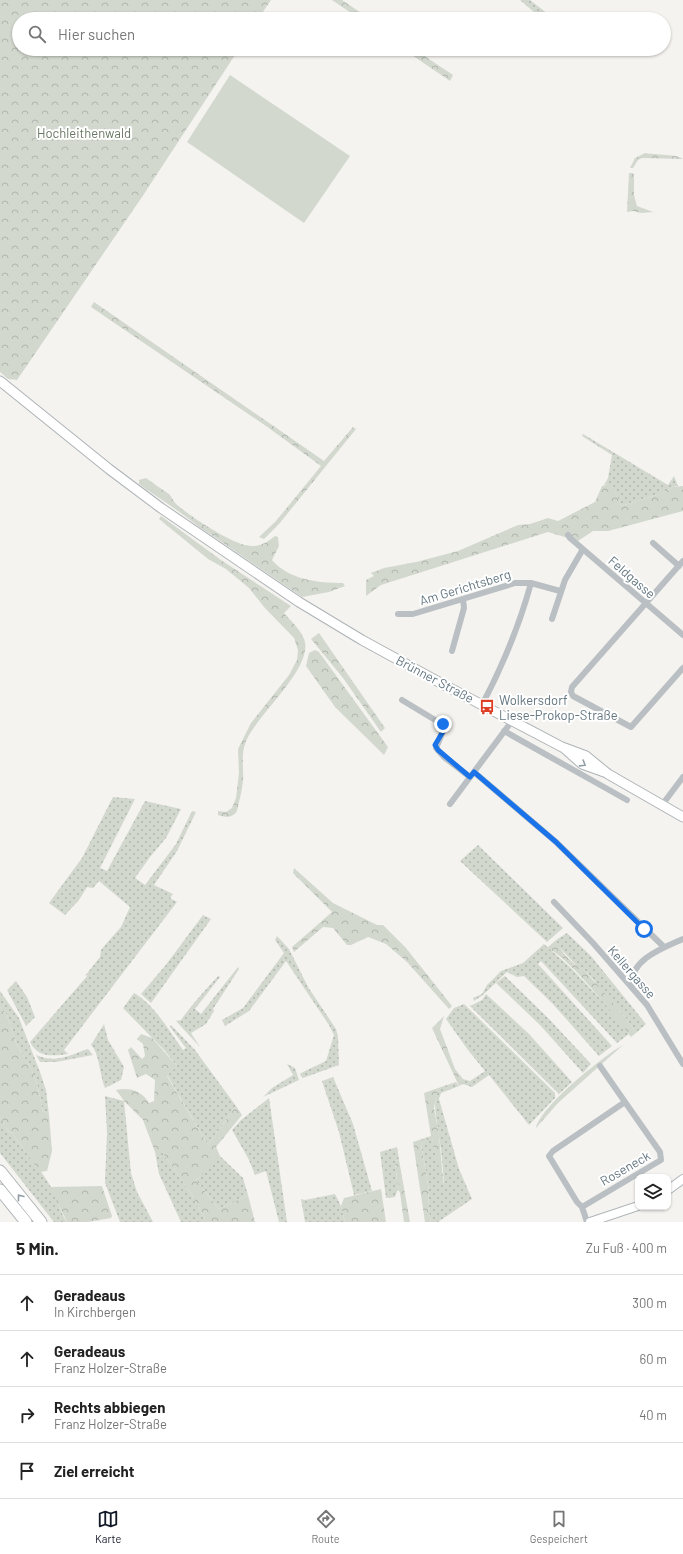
<!DOCTYPE html>
<html lang="de">
<meta charset="utf-8">
<style>
:root{--surface:#fff;--page:#f6f6f6;--text:#222;--muted:#767676;--line:#e0e0e0;--accent:#111827}
body{margin:0;font-family:Barlow,sans-serif;background:var(--page);color:var(--text)}
.controls{position:absolute;right:12px;bottom:12px;display:grid;overflow:hidden;border-radius:8px;box-shadow:0 1px 3px #0004}
.controls button{width:36px;height:36px;display:grid;place-items:center;padding:0;border:0;border-bottom:1px solid var(--line);background:var(--surface);color:var(--text);font:20px sans-serif}
.stop{position:absolute;width:12px;height:12px;margin:-9px;border:3px solid #1a73e8;border-radius:50%;background:#fff}
.stop.end{background:#1a73e8;border-color:#fff;box-shadow:0 1px 4px #0008}
.list{margin:0;padding:0;list-style:none}
h2{display:flex;justify-content:space-between;align-items:center;height:52px;margin:0;padding:0 16px;font-size:17px}
h2 small{font-size:13px;font-weight:400;color:var(--muted)}
.list li{display:grid;grid-template-columns:26px 1fr auto;gap:12px;align-items:center;box-sizing:border-box;height:56px;padding:0 16px;border-top:1px solid var(--line)}
.list b{display:block;font-size:15px;white-space:nowrap}
.list p{margin:0;font-size:13px;white-space:nowrap;color:var(--muted)}
.list em{font-size:13px;font-style:normal;color:var(--muted)}
.icon{flex:none;width:22px;height:22px;fill:none;stroke:currentColor;stroke-width:2;stroke-linecap:round;stroke-linejoin:round}
.map{position:relative;flex:none;width:683px;height:1222px;overflow:hidden}
.search{position:absolute;background:var(--surface);box-shadow:0 1px 3px #0004;left:12px;right:12px;top:12px;height:44px;display:flex;align-items:center;gap:10px;box-sizing:border-box;padding:0 14px;border-radius:22px;color:var(--muted);font-size:15px}
.sheet{height:276px;background:var(--surface)}
nav{display:flex;justify-content:space-around;align-items:center;box-sizing:border-box;height:56px;border-top:1px solid var(--line);background:var(--surface);font-size:11px;color:var(--muted)}
nav a{display:grid;justify-items:center;gap:2px}
nav .on{color:var(--accent)}
.map>svg:first-child{display:block}
.grass{fill:url(#grass-dots)}
.forest{fill:url(#forest-crowns)}
.green{fill:#d3d8cf}
.lines{fill:none;stroke-linecap:round;stroke-linejoin:round}
.secondary-casing{stroke:#aeb5b8;stroke-width:10}
.primary-casing{stroke:#adb3b6;stroke-width:11}
.highway-casing{stroke:#afb4b6;stroke-width:13}
.street{stroke:#b9bfc2;stroke-width:6}
.secondary{stroke:#fff;stroke-width:8}
.primary{stroke:#fff;stroke-width:9}
.highway{stroke:#fff;stroke-width:11}
.oneway{stroke:#929fa6}
.route{stroke:#1a73e8;stroke-width:5}
.labels{text-anchor:middle;stroke-width:4;stroke-linejoin:round;paint-order:stroke}
.park-label{font-size:13px;fill:#687762;stroke:#fff}
.street-label{font-size:13px;fill:#637680;stroke:#fff}
.poi-label{font-size:13px;fill:#637680;stroke:#fff;text-anchor:start}
</style>
<div class="map">
<svg width="683" height="1222" viewBox="0 0 683 1222">
<defs>
<pattern id="grass-dots" width="8" height="8" patternUnits="userSpaceOnUse"><rect width="8" height="8" fill="#d3d8cf"/><path d="M2 2h.1M6 6h.1" fill="none" stroke="#afb4ad" stroke-width="1.8" stroke-linecap="round"/></pattern>
<pattern id="forest-crowns" width="20" height="18" patternUnits="userSpaceOnUse"><rect width="20" height="18" fill="#d3d8cf"/><path d="M2 6a3 3 0 1 1 6 0M12 15a3 3 0 1 1 6 0" fill="none" stroke="#afb4ad"/></pattern>
</defs>
<rect width="100%" height="100%" fill="#f4f3ef"/>
<path class="grass" d="M520,0H530L548,14L551,19H542Z
M583,434L668,485L674,476L678,486L673,487L663,493L621,506L612,484L604,485L608,478L612,455L582,436Z
M113,797L135,799L100,868L107,871L145,801L181,809L166,838L150,857L135,878L145,885L176,844L192,811L196,812L177,851L154,885L173,894L170,898L177,902L64,1050L68,1054C52,1056 38,1058 30,1042L88,975L85,976L100,957L101,950L106,944L121,927L130,907L99,881L93,888L87,887L79,900L65,915L49,903L82,858Z
M478,845L563,928L547,942L460,861Z
M203,915L211,919L151,1003L141,994L165,966Z
M567,933L591,956L646,1024L636,1033L623,1014L598,988L594,980L584,970L578,967L558,946L556,940Z
M277,936L289,949L308,987L336,1029L338,1037L339,1065L303,1078L300,1075L301,1073L326,1061L334,1035L329,1025L286,961L249,1011L225,1026L222,1020L243,1008L284,953L275,940Z
M544,944L571,968L610,1009L629,1034L617,1043L541,961L538,964L612,1046L599,1056L552,1003L524,976L517,977L507,972L483,995L474,1001L473,998L482,994L487,985L501,971L523,963Z
M238,967L239,969L213,1009L214,1011L206,1024L191,1033L200,1047L176,1021L181,1020C192,1004 205,991 218,976L220,977L195,1009L201,1014Z
M505,976L549,1019L591,1064L583,1073L540,1025L496,983Z
M16,981L27,997L35,1017L26,1026L7,990Z
M0,991L19,1018L40,1072L46,1090L49,1115L43,1111L37,1084L32,1071L16,1043L7,1015L0,1007Z
M134,993C155,1005 169,1031 183,1050L186,1048L170,1027L171,1025L195,1050L236,1106L208,1145L167,1075L177,1066L164,1050L123,1008Z
M486,994L529,1034L572,1082L559,1094L470,1006L482,1000Z
M464,1004L555,1093V1098L529,1125L489,1075L472,1087L463,1084V1079L470,1081L485,1071L468,1050L446,1019L454,1008Z
M104,1024L108,1040L124,1067L121,1080L105,1088C100,1076 99,1052 91,1045Z
M88,1049L93,1055L56,1062H40L36,1055C57,1064 69,1055 88,1049Z
M287,1064L295,1068L299,1080L263,1097L272,1088L293,1075Z
M333,1077L353,1124L372,1191L354,1195L339,1132L322,1081Z
M456,1082L459,1086L441,1093L439,1099L459,1169L472,1199L438,1222H431L428,1208L429,1190L421,1144L432,1139L444,1186C443,1169 442,1153 439,1137C437,1119 432,1106 438,1088Z
M105,1096L124,1101L131,1173L137,1192L153,1222H120L105,1183L107,1133Z
M269,1098L287,1222H279L266,1171L255,1175L248,1158L232,1130L241,1120Z
M0,1117L9,1132L12,1133C26,1154 46,1174 56,1197C60,1206 61,1214 67,1222H54L0,1153Z
M397,1147L399,1160L395,1161L398,1189L395,1197L386,1198L380,1152Z
M155,1152H162L192,1195L206,1222H181L159,1174Z
M220,1156L243,1178L248,1195L219,1209L196,1180C203,1176 204,1169 211,1164C214,1160 218,1161 220,1156Z
M335,1194L341,1206L345,1222H305L301,1199L305,1200Z"/>
<path class="forest" d="M0,0H271L258,19H19V49H239L142,197L17,380L8,379L0,372Z
M332,0H342L370,19H360Z
M403,49H414L453,75L450,81Z
M645,153C654,155 678,154 683,159L642,158L638,160L633,168H630L635,158Z
M629,173H633L634,175V195L637,206L653,212L641,213L633,211L627,212Z
M94,302L324,461L353,427L356,429L279,524L264,539L259,537L276,521L321,466L266,426L91,307Z
M146,478C154,484 162,489 169,494C172,497 173,501 176,504C190,516 235,547 253,546C261,546 269,541 275,536L278,537L279,546L272,560C289,580 319,583 343,583L345,586L329,592L302,597L210,534C201,529 194,523 185,516C170,505 154,495 139,484V480Z
M612,483L621,506L663,493L673,487L683,486V511L608,531H593L578,541L548,532L381,585L366,596V580L374,576L371,573L384,568L416,562L458,551L518,525L530,524L548,518L558,521L595,502L602,486Z
M161,516L221,560L291,606L284,613C291,621 300,629 304,639C315,666 259,713 247,739C240,754 244,766 243,781C242,791 239,801 237,811C232,819 226,817 218,815V811L226,812L232,808L236,798L239,773L238,749L251,723L289,675L297,660L298,650L294,638L264,607L249,588L226,569L208,559L159,519Z
M319,633L385,728L381,732L343,678L311,639Z
M315,650L319,652L388,747L384,755L335,707L306,666L309,653Z
M294,868L333,903L377,925H383L406,948L452,1006L449,1009L407,962L386,944L368,937L351,945H347L333,928L323,927L294,952L292,947L332,912L293,873Z
M556,940C560,952 574,965 584,970L623,1014L636,1033L631,1037C616,1017 568,956 547,948Z
M0,1007L7,1015L16,1043L32,1071L37,1084L43,1111L49,1115L52,1151L47,1171L40,1172L12,1133L9,1132L0,1117Z
M444,1016L440,1029L455,1069L463,1079V1084L459,1086L432,1028Z
M141,1034L152,1038L177,1066L167,1076L208,1145L236,1106L242,1115L216,1147L220,1156L219,1159C208,1165 205,1174 196,1180L219,1209L248,1195L255,1222H206L192,1195L162,1152H155L143,1120L125,1102L116,1090C130,1087 142,1091 149,1103L154,1101L155,1080L146,1074L137,1078L128,1050L131,1047L142,1059L145,1056L143,1044L137,1039Z
M623,1045L558,1103L536,1128C541,1106 602,1057 623,1045Z
M438,1088L434,1108L439,1136L444,1189L432,1140L421,1144L429,1190L428,1208L431,1222H425L413,1142L431,1136L424,1093Z
M399,1160L410,1222H404L400,1193L398,1189L395,1161Z
M102,1186L112,1216L111,1218L88,1222H67L50,1187Z
M381,1189L386,1222H345L341,1206L344,1198Z"/>
<path class="green" d="M230,75L350,156L304,223L187,142Z"/>
<g class="lines">
<defs>
<path id="secondary" d="M668,1190L683,1179
M590,1222L638,1206"/>
<path id="primary" d="M0,381L109,469L161,508L299,602L362,640L448,687L562,747L586,756L608,774L683,817
M565,749L582,764L607,773"/>
<path id="highway" d="M0,1171L41,1222
M0,1190L26,1222"/>
</defs>
<use href="#secondary" class="secondary-casing"/>
<use href="#primary" class="primary-casing"/>
<use href="#highway" class="highway-casing"/>
<path class="street" d="M568,535L570,538L683,635
M653,543L679,566
M683,561L572,687L571,692L573,696L631,727L683,668
M398,614H413L515,583H531L560,591
M552,619L565,580L583,549
M452,651L464,608L463,599
M402,700L445,726L436,748L444,757L470,777
M482,705C503,665 519,627 531,583
M504,731L627,800
M474,772L556,842L664,947
M450,804L512,721
M662,805L683,777
M554,902L593,943L647,1005L683,1064
M632,986C629,960 663,948 683,939
M600,1066L625,1102
M582,1207L661,1160L660,1152L625,1102L553,1151L549,1156L577,1202L582,1207L587,1222"/>
<use href="#secondary" class="secondary"/>
<use href="#primary" class="primary"/>
<use href="#highway" class="highway"/>
</g>
<defs><path id="oneway-chevron" d="M-2-3.5L2.5 0L-2 3.5" fill="none" stroke-width="1.6" stroke-linecap="round" stroke-linejoin="round"/></defs>
<g class="oneway">
<use href="#oneway-chevron" transform="translate(583 764) rotate(32)"/>
<use href="#oneway-chevron" transform="translate(20 1197) rotate(-128)"/>
</g>
<g class="lines">
<path class="route" d="M443,724L445,728L435,745L438,750L470,777L474,772L556,842L644,929"/>
</g>
<defs>
<symbol id="bus-bare" viewBox="-9 -9 18 18"><path d="M-5-6H5V4H4V6H2V4H-2V6H-4V4H-5ZM-3.5-4V0h7V-4ZM-3.5 1.2v1.5H-2V1.2ZM2 1.2v1.5H3.5V1.2Z" fill="#dd3f26" stroke="#fff" stroke-width="2.5" paint-order="stroke"/></symbol>
</defs>
<g fill-rule="evenodd">
<use href="#bus-bare" x="476" y="696" width="22" height="22"/>
</g>
<g class="labels">
<g class="park-label">
<text x="84" y="138">Hochleithenwald</text>
</g>
<g class="street-label">
<text transform="translate(632 577) rotate(41)" y="5">Feldgasse</text>
<text transform="translate(465 587) rotate(-17)" y="5">Am Gerichtsberg</text>
<text transform="translate(435 679) rotate(28)" y="5">Brünner Straße</text>
<text transform="translate(632 972) rotate(49)" y="5">Kellergasse</text>
<text transform="translate(625 1168) rotate(-30)" y="5">Roseneck</text>
</g>
<g class="poi-label">
<text x="499" y="705">Wolkersdorf<tspan x="499" dy="15">Liese-Prokop-Straße</tspan></text>
</g>
</g>
</svg>
<div class="controls">
<button><svg class="icon" aria-label="layers" viewBox="0 0 24 24"><path d="M12 4l9 5-9 5-9-5zM3 14l9 5 9-5"/></svg></button>
</div>
<div class="stop" style="left:644px;top:929px"></div>
<div class="stop end" style="left:443px;top:724px"></div>
<div class="search"><svg class="icon" aria-label="search" viewBox="0 0 24 24"><circle cx="10" cy="10" r="6"/><path d="M15 15l6 6"/></svg>Hier suchen</div>
</div>
<section class="sheet">
<h2>5 Min.<small>Zu Fuß · 400 m</small></h2>
<ul class="list">
<li><svg class="icon" aria-label="ahead" viewBox="0 0 24 24"><path d="M12 20V5M6 11l6-6 6 6"/></svg><div><b>Geradeaus</b><p>In Kirchbergen</p></div><em>300 m</em></li>
<li><svg class="icon" aria-label="ahead" viewBox="0 0 24 24"><path d="M12 20V5M6 11l6-6 6 6"/></svg><div><b>Geradeaus</b><p>Franz Holzer-Straße</p></div><em>60 m</em></li>
<li><svg class="icon" aria-label="right" viewBox="0 0 24 24"><path d="M7 20v-9h11M14 6l5 5-5 5"/></svg><div><b>Rechts abbiegen</b><p>Franz Holzer-Straße</p></div><em>40 m</em></li>
<li><svg class="icon" aria-label="arrive" viewBox="0 0 24 24"><path d="M6 21V4h12l-3 4 3 4H6"/></svg><div><b>Ziel erreicht</b></div></li>
</ul>
</section>
<nav>
<a class="on"><svg class="icon" aria-label="map" viewBox="0 0 24 24"><path d="M3 6l6-2 6 2 6-2v14l-6 2-6-2-6 2zM9 4v14M15 6v14"/></svg>Karte</a>
<a><svg class="icon" aria-label="directions" viewBox="0 0 24 24"><path d="M12 3l9 9-9 9-9-9zM9 14v-3h6M13 9l2 2-2 2"/></svg>Route</a>
<a><svg class="icon" aria-label="saved" viewBox="0 0 24 24"><path d="M7 4h10v16l-5-4-5 4z"/></svg>Gespeichert</a>
</nav>
